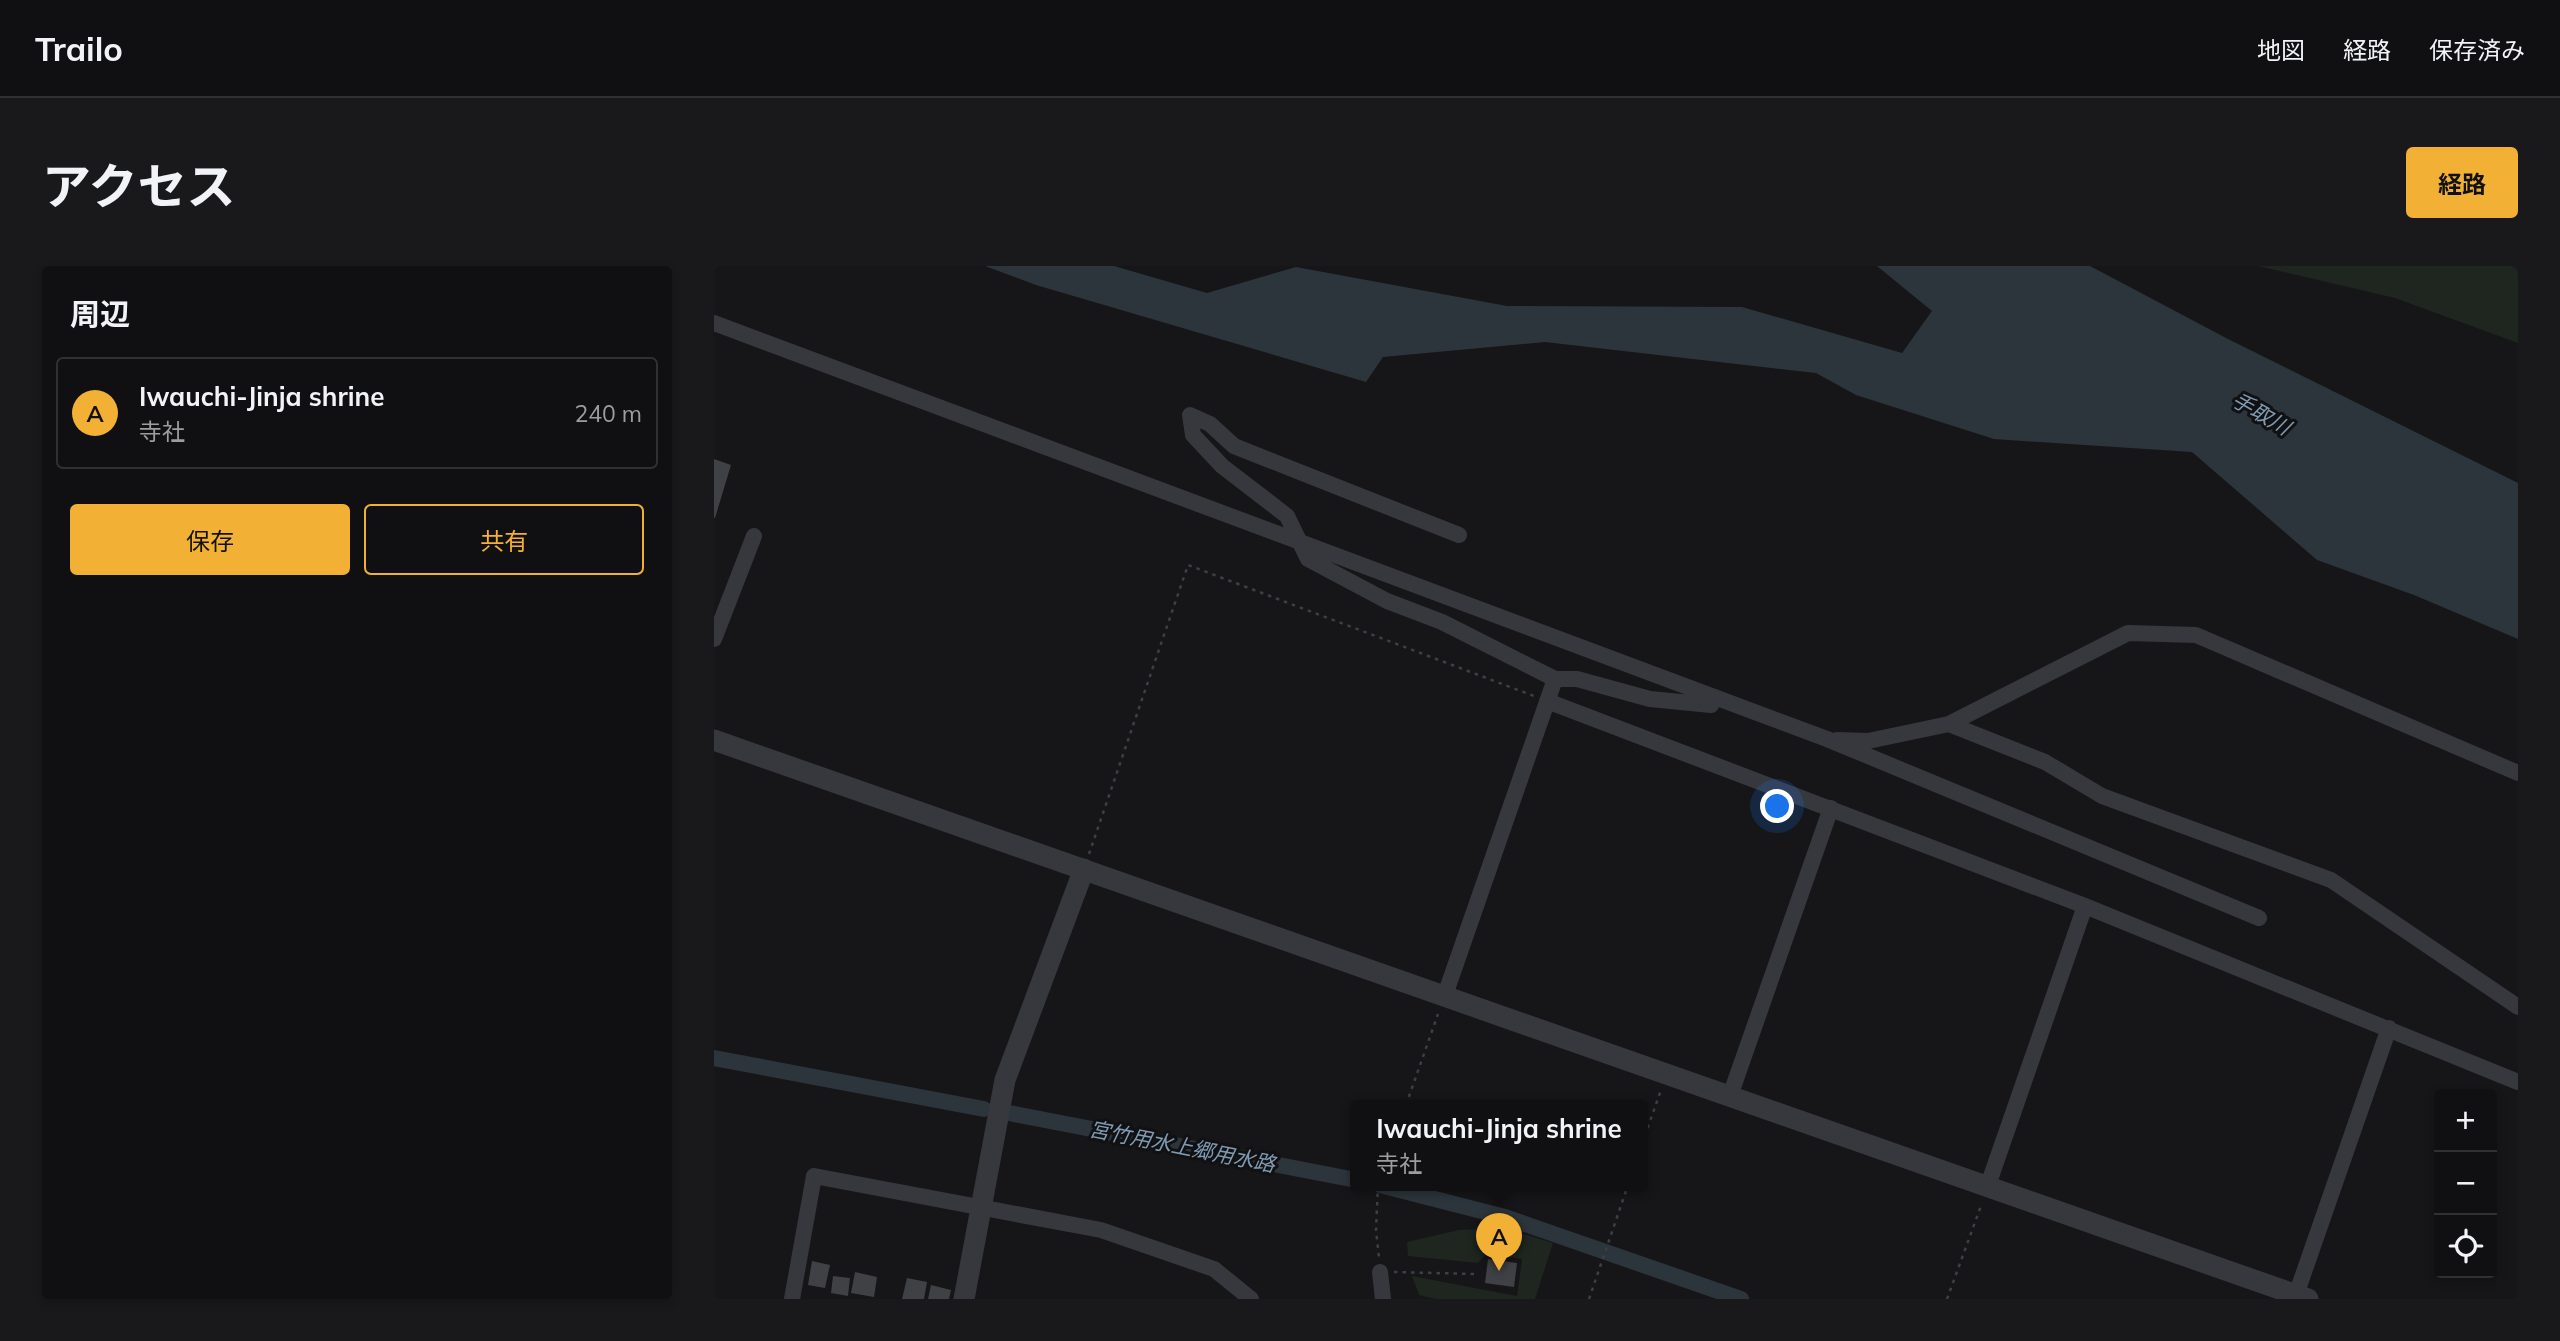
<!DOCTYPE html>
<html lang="ja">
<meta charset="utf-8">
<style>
:root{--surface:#101012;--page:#19191b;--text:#f1f3f6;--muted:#9c9d9f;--line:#303032;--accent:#f2b134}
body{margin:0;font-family:Mulish,"Noto Sans JP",sans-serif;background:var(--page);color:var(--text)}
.controls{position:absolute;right:21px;bottom:21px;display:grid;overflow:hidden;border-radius:7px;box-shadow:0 4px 10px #0003}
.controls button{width:63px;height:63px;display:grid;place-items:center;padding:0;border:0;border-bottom:2px solid var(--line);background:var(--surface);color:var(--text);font:35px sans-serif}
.you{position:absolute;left:1064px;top:541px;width:24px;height:24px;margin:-18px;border:5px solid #fff;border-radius:50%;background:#1a73e8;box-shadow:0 0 0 10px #1a73e833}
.badge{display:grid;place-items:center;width:46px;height:46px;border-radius:50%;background:var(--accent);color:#111;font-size:23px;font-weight:700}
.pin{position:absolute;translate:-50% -58px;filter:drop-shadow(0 2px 4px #0008)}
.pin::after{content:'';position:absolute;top:37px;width:24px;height:21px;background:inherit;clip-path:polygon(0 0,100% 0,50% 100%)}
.popup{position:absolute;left:636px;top:834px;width:298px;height:91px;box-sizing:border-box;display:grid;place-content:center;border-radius:7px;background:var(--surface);filter:drop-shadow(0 2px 5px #0005);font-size:23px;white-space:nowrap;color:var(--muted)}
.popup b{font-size:26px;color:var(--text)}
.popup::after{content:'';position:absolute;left:50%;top:100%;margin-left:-14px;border:14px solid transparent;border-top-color:var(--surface)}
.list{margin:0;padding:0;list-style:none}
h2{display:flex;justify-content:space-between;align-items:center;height:91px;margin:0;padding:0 28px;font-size:30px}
h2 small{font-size:23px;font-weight:400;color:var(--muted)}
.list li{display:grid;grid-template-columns:46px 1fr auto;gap:21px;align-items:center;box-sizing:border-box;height:112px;margin:0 14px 14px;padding:0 14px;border:2px solid var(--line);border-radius:7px}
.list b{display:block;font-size:26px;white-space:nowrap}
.list p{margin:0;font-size:23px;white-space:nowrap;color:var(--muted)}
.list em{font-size:23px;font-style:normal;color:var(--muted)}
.actions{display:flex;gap:14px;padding:21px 28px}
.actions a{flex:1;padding:16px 0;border:2px solid var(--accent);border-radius:7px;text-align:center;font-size:24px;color:var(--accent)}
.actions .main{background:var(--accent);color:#111}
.icon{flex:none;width:38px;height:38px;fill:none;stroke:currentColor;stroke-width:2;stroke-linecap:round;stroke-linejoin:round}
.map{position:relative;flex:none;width:1804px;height:1033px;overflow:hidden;border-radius:7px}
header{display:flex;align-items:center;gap:42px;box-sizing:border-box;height:98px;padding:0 35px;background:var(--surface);border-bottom:2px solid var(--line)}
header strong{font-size:33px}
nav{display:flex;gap:38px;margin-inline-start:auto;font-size:24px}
.intro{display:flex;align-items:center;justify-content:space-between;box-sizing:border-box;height:168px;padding:0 42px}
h1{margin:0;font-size:49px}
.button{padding:18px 32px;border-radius:7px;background:var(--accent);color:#111;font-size:24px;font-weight:700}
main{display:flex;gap:42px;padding:0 42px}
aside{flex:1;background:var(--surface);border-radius:7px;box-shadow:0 4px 10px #0003}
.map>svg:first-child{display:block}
.green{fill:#1e261f}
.water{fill:#2c353c}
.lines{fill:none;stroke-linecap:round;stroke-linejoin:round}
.canal{stroke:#2c353c;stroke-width:16}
.building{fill:#404145}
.path{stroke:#3d3f44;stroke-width:2.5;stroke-dasharray:3.5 5;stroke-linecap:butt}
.minor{stroke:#37383d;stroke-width:16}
.tertiary{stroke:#37383d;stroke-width:21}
.labels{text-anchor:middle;stroke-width:6;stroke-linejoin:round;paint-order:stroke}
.water-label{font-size:21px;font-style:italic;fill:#7f9bb3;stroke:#111113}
</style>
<header>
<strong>Trailo</strong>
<nav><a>地図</a><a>経路</a><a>保存済み</a></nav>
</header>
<div class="intro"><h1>アクセス</h1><a class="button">経路</a></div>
<main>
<aside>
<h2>周辺<small></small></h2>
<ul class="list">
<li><span class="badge">A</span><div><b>Iwauchi-Jinja shrine</b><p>寺社</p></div><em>240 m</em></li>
</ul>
<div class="actions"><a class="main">保存</a><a>共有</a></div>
</aside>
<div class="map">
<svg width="1804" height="1033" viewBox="0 0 1804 1033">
<rect width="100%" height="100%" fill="#161618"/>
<path class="green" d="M1544,0H1804V77L1681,32Z
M790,962L839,977L821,1033H721L705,1029L698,1010L803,1030L808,993L772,988L764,997L694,990L693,976L745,964Z"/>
<path class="water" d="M271,0H400L493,27L582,1L793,40L1028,41L1188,87L1218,45L1163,0H1376L1514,73L1804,217V373L1700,329L1603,294L1478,186L1280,173L1142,129L1102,107L831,76L669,91L652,116L322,19Z"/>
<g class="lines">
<path class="canal" d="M0,792L270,843
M295,847L642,914
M666,919L791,951L1027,1033"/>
</g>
<path class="building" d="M0,193L17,199L1,252H0Z
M774,993L803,997L800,1021L771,1017Z
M98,995L116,999L111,1022L94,1019Z
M141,1006L163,1011L160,1031L137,1027Z
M119,1010L136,1012L134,1030L117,1027Z
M193,1012L213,1016L210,1033H188Z
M217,1019L237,1024L235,1033H214Z"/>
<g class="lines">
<path class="path" d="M375,588L474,299L820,430
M692,839L724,748
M928,878L947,824
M664,919L662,964L665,992
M680,1006L761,1008
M875,1033L914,919
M1233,1033L1268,937"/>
<path class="minor" d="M0,57L1113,473L1545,652
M745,269L520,180L496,158L476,149L479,169L508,200L573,250L594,293L673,335L728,356L841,413H863L936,433L997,439L1001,431
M0,373L40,270
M833,435L1371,640L1804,816
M1235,458L1331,496L1388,530L1617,614L1804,741
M1123,474L1154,475L1235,458L1414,367L1482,369L1804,507
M731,729L841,413
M1016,830L1117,542
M1273,922L1371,640
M666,1006L669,1033
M1582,1029L1675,762
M78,1033L100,910L387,964L500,1003L537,1033"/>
<path class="tertiary" d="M0,474L1594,1033
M250,1033L291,814L370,603"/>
</g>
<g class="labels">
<g class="water-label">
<text transform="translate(1547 148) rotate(30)" y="7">手取川</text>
<text transform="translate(468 881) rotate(11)" y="7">宮竹用水上郷用水路</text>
</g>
</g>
</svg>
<div class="controls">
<button>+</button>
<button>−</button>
<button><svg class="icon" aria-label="locate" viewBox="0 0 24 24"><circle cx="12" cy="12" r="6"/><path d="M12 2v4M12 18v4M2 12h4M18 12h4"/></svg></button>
</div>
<div class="you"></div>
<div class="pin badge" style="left:785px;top:1005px">A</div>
<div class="popup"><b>Iwauchi-Jinja shrine</b>寺社</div>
</div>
</main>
